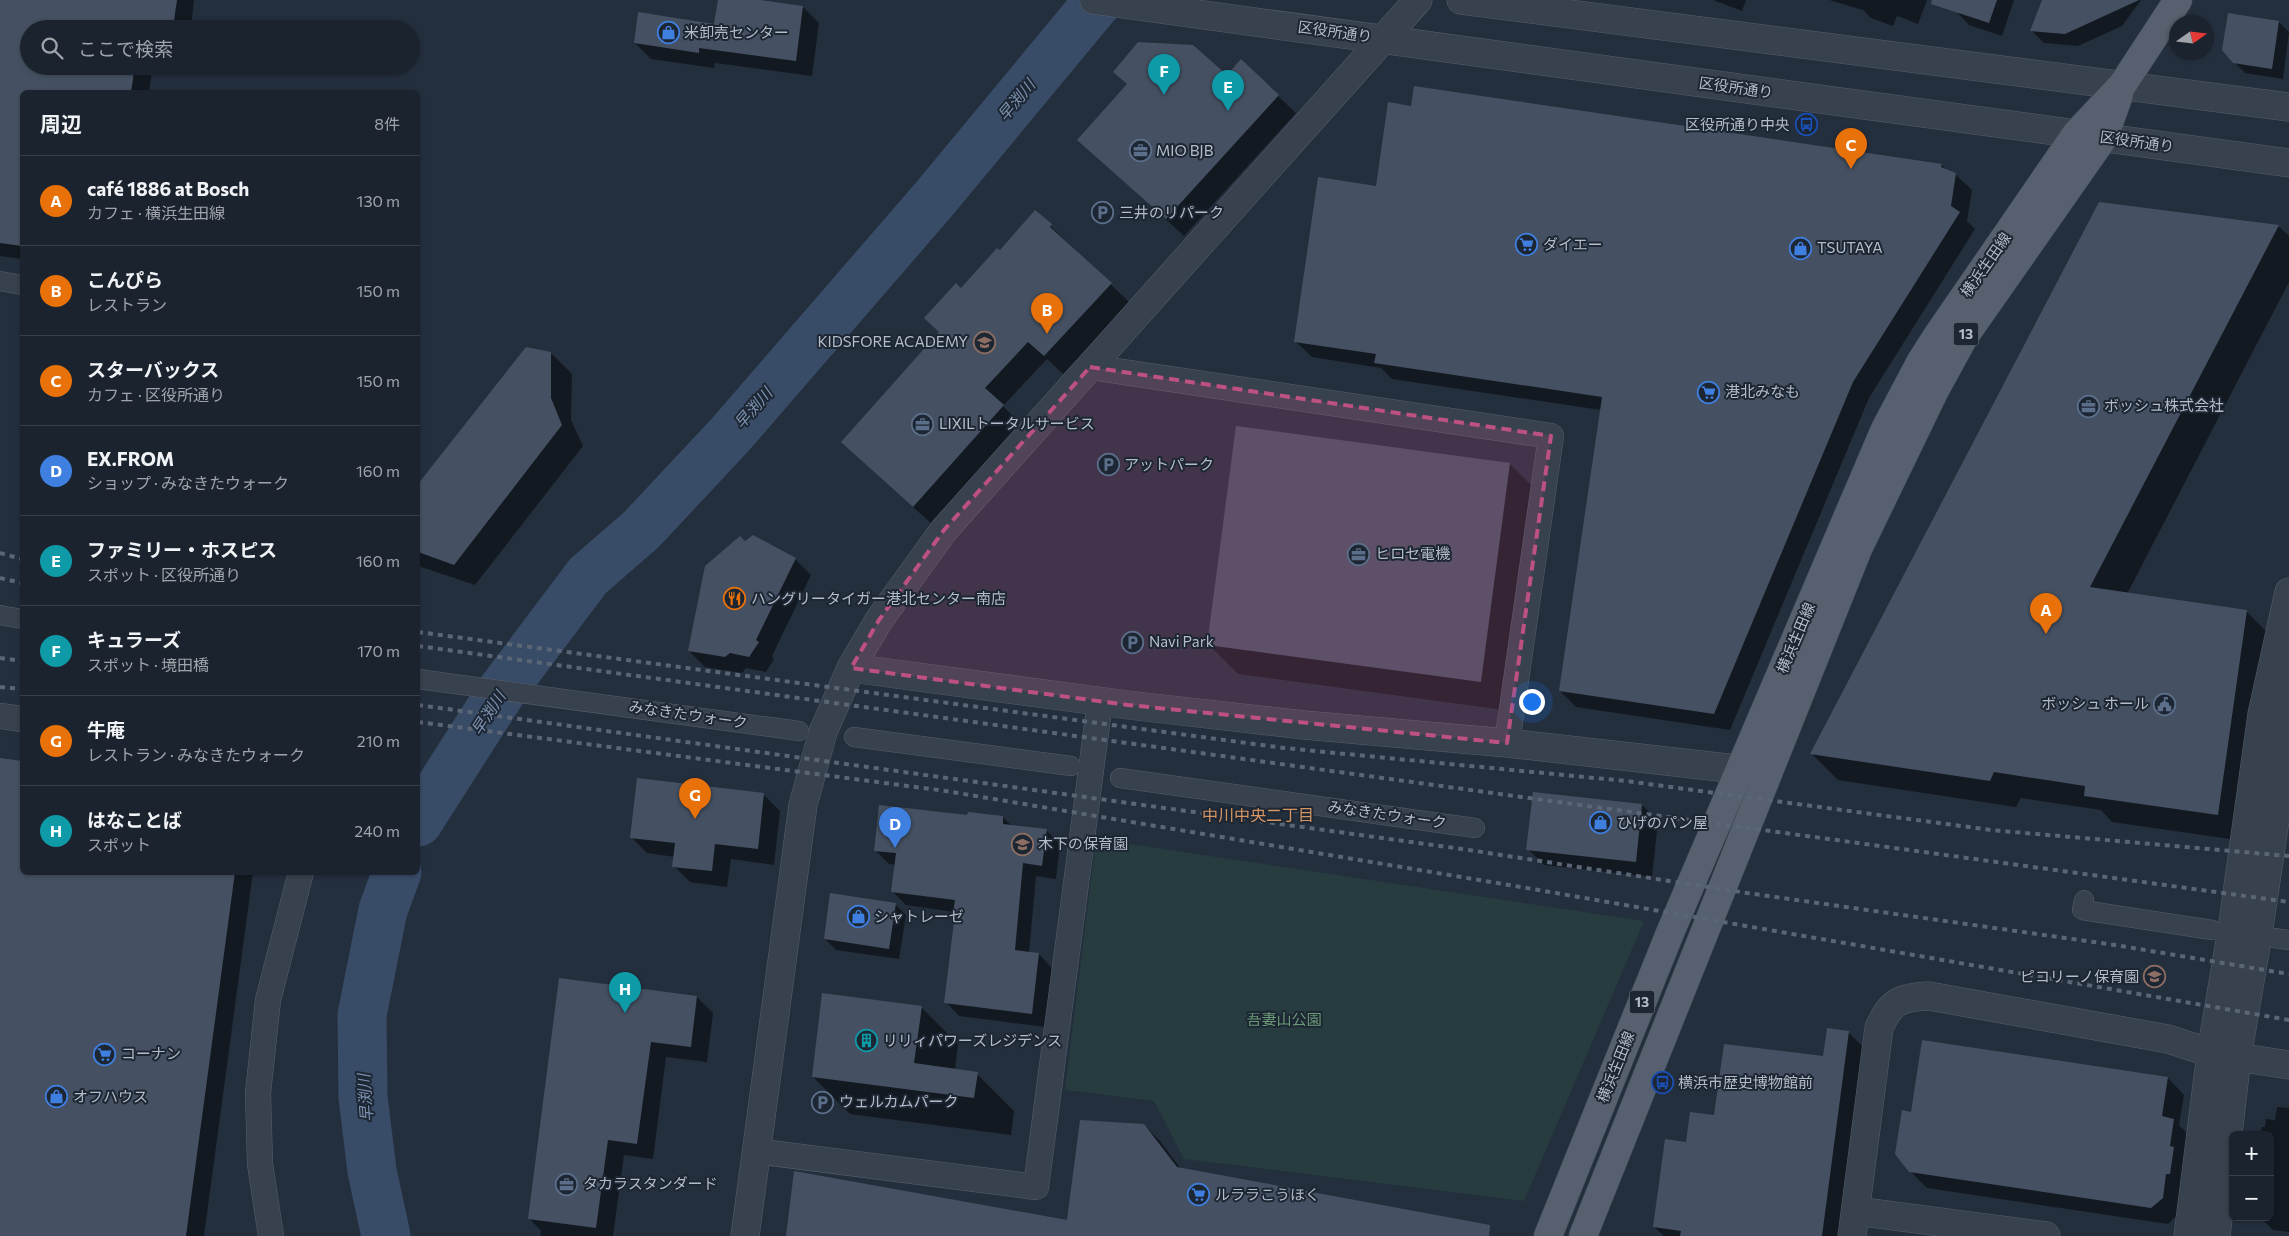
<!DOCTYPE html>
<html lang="ja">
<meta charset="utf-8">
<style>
:root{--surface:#1b232e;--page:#242b36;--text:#f1f3f6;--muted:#a0a4aa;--line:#39404a;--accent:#8bbbb9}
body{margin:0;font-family:Commissioner,"Noto Sans JP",sans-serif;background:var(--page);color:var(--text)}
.controls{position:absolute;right:15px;bottom:15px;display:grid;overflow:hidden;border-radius:8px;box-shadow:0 1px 4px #0004}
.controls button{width:45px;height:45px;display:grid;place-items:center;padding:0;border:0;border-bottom:1px solid var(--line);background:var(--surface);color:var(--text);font:25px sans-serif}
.compass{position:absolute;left:2169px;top:15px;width:45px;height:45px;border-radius:50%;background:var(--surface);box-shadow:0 1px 4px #0004;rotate:76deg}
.you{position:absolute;left:1531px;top:701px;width:18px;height:18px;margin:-12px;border:4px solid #fff;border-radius:50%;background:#1a73e8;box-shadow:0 0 0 8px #1a73e833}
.badge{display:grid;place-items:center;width:32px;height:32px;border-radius:50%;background:var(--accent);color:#fff;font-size:16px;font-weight:700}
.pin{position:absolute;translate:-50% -41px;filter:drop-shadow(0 1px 2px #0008)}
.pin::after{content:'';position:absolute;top:26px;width:18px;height:15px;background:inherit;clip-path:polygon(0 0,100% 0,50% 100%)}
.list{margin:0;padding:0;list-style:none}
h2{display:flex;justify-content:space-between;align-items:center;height:65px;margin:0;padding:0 20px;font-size:21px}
h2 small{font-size:16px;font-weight:400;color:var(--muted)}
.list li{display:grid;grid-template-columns:32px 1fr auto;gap:15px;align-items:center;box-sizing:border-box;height:90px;padding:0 20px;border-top:1px solid var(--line)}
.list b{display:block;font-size:19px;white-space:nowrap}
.list p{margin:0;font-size:16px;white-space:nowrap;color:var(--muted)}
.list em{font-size:16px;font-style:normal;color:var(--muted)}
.icon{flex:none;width:28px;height:28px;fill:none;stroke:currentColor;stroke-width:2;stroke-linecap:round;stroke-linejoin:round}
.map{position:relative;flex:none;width:2289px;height:1236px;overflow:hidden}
.search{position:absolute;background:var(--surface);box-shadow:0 1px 4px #0004;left:20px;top:20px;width:400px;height:55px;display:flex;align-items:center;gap:12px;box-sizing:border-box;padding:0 18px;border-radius:28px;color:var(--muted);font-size:19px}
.panel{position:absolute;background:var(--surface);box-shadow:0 1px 4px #0004;left:20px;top:90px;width:400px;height:785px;border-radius:8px}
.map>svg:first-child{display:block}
.green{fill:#263c3f}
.shadow{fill:#0007}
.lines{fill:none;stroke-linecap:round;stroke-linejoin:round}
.river{stroke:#394c67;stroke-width:49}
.building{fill:#455162}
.pedestrian-casing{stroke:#565f6c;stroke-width:20}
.minor-casing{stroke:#565f6c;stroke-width:26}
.tertiary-casing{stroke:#565f6c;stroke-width:29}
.primary-casing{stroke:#414a57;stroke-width:29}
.pedestrian{stroke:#38414e;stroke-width:19}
.minor{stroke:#38414e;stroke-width:25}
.tertiary{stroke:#38414e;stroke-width:28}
.primary{stroke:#56606e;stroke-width:28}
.rail{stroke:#5a6575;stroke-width:4;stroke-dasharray:5 5;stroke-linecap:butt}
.marked{fill:#bd5182;fill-opacity:0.2;stroke:#bd5182;stroke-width:4;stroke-dasharray:10 6;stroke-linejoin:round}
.labels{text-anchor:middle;stroke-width:4;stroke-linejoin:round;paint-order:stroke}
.shield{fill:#1d2633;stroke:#878f9c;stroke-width:1}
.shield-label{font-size:14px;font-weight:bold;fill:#b4bcc9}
.street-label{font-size:15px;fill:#b4bcc9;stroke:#1d2633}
.poi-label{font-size:15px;fill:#b4bcc9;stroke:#1d2633;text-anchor:start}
.park-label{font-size:15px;fill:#6b9a76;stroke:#1d2633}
.water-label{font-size:16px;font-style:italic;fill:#7c92b1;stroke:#1d2633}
.neighbourhood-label{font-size:16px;fill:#d59563;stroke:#1d2633}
</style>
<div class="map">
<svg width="2289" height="1236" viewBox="0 0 2289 1236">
<rect width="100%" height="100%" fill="#242f3e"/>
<path class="green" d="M1096,839L1644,921L1524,1201L1184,1159L1154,1101L1065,1090Z"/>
<path class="shadow" d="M0,0H194L191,29H29V66H153L149,92H22V259L0,256Z
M719,0H751L803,7L819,23L812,76L715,63L714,68L651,59L635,43L716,25Z
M1713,0H1746L1742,11Z
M1829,0H1927L1918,24L1897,16L1893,26L1871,18L1863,10Z
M1948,0H2014L2002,36L1969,25L1956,11Z
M2043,0H2141L2122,26L2078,46L2044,43L2031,30Z
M2229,15L2279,22L2289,32L2283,79L2245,73L2234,62Z
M1114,71L1227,76L1278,96L1296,113L1184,236L1079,140L1128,85Z
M1942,165L1947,171L1955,174L1972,190L1967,221L1975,229L1869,398L1730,730L1576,707L1560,691L1601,410L1392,379L1381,368L1312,357L1295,341L1377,187Z
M1035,211L1130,303L1063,374L1047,359L1003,406L1022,425L933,525L861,460L940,332L961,290L1000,252Z
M2278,226L2289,236V282L2127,594L2246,611L2273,638L2244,841L2112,822L2101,810L2021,798L2016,807L1838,780L1812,754Z
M526,348L551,353L572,374L571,420L583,446L475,585L418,566V486Z
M1510,464L1540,494L1511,711L1238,674L1208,644Z
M745,543L795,559L811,575L772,656L774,659L766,672L746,668L742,673L705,667L689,651Z
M0,760L22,763V872H253L204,1236H0Z
M764,795L780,811L774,865L731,859L727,887L690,882L674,866L675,857L647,853L631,837Z
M1642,805L1658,821L1652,877L1544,865L1528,849Z
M968,817H1003L1012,826L1046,830L1060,844L1056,879L1036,876L1029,953L1039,954L1052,968L1046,1027L959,1016L946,1002L956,915L954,912L906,905L892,891L896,865L889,864L875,850Z
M895,904L906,915L899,959L836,950L825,939Z
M560,980L697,997L713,1013L707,1062L666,1057L653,1159L624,1155L613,1236H540L541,1231L529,1218Z
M921,1007L958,1044L955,1070L977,1074L1014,1111L1011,1135L850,1114L813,1077Z
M1828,1030L1849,1033L1870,1054L1846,1236H1664L1654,1227L1687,1143L1715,1117L1824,1058Z
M2168,1078L2184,1095L2179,1125L2190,1136L2178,1214L2168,1224L1927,1188L1910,1171L1912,1113Z
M2277,1107L2289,1108V1232L2273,1230L2260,1217H2270V1135H2260L2262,1127H2265L2266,1119L2275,1120Z
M1144,1125L1160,1141L1181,1169L1473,1236H787L1068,1221Z"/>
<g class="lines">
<path class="river" d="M418,822L503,689L588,576L641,530L730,435L935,198L1099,0
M386,1236L372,1171L363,1097L362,1015L383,910L397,872"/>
</g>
<path class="building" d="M0,0H177L173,27L140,25V29H29V66H135L131,92H22V246L0,243Z
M718,0H760L803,6L796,61L699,48V53L634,43L638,12L714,24Z
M1932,0H1997L1989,23L1931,4Z
M2042,0H2139L2065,34L2030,31Z
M2228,13L2279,21L2272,69L2233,63L2222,50Z
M1138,42L1193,45L1227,75L1241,59L1279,95L1166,219L1077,140L1127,84L1113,72Z
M1414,86L1942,164L1941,167L1956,173L1951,206L1960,212L1853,382L1714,714L1559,691L1602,397L1374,363L1376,354L1294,342L1318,177L1376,186L1388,102L1411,106Z
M2099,202L2279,225L2090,587L2247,610L2218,815L2084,796L2085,786L1994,772L1990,781L1810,754Z
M1035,210L1052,224L1050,227L1112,283L1044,356L1028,342L985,388L1004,405L913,507L841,442L939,332L924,318L956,283L961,288L997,248L1000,250Z
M526,347L551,352V398L562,425L454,565L418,552V484Z
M1236,426L1510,463L1481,682L1207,645Z
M753,535L796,558L756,640L759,642L749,657L730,653L725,657L688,651L705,566L740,536L745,541Z
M0,758L22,761V872H235L186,1236H0Z
M637,778L764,793L758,849L715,844L712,871L672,867L675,843L630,838Z
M1533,792L1642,804L1636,862L1526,850Z
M879,805L967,815L968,812L1003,816V824L1047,829L1042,866L1023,863L1015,950L1039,953L1032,1014L944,1003L955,913H953L955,900L891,892L896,853L874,851Z
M830,893L896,903L889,949L824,939Z
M559,978L697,996L691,1047L651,1042L637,1144L608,1140L596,1228L528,1219Z
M822,993L922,1006L914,1063L978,1072L974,1098L812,1077Z
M1827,1028L1849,1031L1822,1236H1680L1681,1231L1653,1227L1665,1139L1686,1142L1690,1112L1714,1115L1724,1044L1823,1056Z
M1922,1040L2168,1077L2162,1116L2174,1119L2170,1146L2174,1147L2170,1174H2166L2163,1198L2151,1208L1909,1172L1895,1154L1902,1110L1911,1112Z
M1080,1120L1144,1124L1177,1167L1490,1225L1489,1236H786L794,1171L1067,1220Z"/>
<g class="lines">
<defs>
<path id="pedestrian" d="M0,281L22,285
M0,615L22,619
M418,679L799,731
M854,737L1071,766
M1120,778L1475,828
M2084,900L2082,910L2212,930
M2274,938L2289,940"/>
<path id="minor" d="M1090,367L1551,436L1507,743
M0,716L22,719
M756,1151L1036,1187L1100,702
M271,1236L260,1164L258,1093L268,1000L301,872"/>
<path id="tertiary" d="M1094,0L2289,163
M1461,0L2289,107
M851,668L1128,705L1304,725L1507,743L1763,772
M1856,1211L2046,1236
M745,1236L803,805L823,732L851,668L879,620L944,530L1418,0
M1852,1236L1879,1028C1890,1002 1900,997 1929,996L2168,1039L2211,1053L2289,1065
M2188,1236L2211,1053L2232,930L2262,714L2289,592
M2216,1236L2237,1057L2258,934L2278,800L2286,720L2287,659"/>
<path id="primary" d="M1548,1236L1670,933L1885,429L1921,361L1937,336L2076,134L2123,84L2178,0
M1583,1236L1858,549L1935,390L1964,337L2104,137L2119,95"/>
</defs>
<use href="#pedestrian" class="pedestrian-casing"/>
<use href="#minor" class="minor-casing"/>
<use href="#tertiary" class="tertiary-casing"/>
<use href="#primary" class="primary-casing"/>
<use href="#pedestrian" class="pedestrian"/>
<use href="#minor" class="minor"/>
<use href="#tertiary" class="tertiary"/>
<use href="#primary" class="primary"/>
<path class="rail" d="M0,553L22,559
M0,578L22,583
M418,632L1284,748L1626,781L1991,830L2289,856
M418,646L2289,902
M0,658L22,661
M0,687L22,689
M418,705L1469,850L1747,893L2115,945L2289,974
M418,722L946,791L1521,887L2289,1020"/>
</g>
<path class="marked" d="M1090,367L1551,436L1507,743L1128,705L851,668L879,620L944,530Z"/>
<defs>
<symbol id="shop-ring" viewBox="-11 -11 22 22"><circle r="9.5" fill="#1d2633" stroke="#3f7fe0" stroke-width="1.5"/><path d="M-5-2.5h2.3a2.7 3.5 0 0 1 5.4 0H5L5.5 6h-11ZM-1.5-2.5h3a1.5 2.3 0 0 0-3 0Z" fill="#3f7fe0"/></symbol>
<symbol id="bus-ring" viewBox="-11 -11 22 22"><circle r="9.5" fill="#1d2633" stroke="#1a4fb4" stroke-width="1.5"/><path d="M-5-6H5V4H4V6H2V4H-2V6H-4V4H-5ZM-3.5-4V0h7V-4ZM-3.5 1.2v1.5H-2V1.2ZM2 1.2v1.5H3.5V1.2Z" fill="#1a4fb4"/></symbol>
<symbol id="office-ring" viewBox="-11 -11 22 22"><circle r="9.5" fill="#1d2633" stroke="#5c6f8a" stroke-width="1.5"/><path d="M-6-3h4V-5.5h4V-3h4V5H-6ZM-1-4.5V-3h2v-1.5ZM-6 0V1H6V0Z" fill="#5c6f8a"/></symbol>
<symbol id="parking-ring" viewBox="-11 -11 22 22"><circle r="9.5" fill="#1d2633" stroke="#5c6f8a" stroke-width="1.5"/><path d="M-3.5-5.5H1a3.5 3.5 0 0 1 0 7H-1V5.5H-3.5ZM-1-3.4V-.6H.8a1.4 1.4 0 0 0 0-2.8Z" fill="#5c6f8a"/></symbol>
<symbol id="supermarket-ring" viewBox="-11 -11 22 22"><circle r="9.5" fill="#1d2633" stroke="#3f7fe0" stroke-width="1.5"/><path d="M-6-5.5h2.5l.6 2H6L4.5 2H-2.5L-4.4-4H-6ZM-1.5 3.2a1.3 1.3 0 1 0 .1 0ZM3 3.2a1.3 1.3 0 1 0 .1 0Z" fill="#3f7fe0"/></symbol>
<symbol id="school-ring" viewBox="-11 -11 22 22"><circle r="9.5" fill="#1d2633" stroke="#8d6e63" stroke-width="1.5"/><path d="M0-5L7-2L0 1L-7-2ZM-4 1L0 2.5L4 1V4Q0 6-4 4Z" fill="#8d6e63"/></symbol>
<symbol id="restaurant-ring" viewBox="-11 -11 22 22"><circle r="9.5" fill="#1d2633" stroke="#e8710a" stroke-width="1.5"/><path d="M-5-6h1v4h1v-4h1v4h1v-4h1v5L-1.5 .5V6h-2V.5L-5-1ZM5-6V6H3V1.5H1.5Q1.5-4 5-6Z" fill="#e8710a"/></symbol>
<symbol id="civic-ring" viewBox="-11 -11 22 22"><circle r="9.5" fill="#1d2633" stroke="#5c6f8a" stroke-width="1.5"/><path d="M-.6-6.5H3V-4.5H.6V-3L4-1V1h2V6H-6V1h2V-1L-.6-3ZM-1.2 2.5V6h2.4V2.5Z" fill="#5c6f8a"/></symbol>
<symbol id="building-ring" viewBox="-11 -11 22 22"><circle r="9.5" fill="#1d2633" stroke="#0f9aa8" stroke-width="1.5"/><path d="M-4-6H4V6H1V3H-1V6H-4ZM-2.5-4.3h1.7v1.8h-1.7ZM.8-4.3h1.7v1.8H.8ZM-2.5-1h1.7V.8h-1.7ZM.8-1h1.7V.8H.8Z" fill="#0f9aa8"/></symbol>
</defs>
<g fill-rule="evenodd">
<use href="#shop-ring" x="656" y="20" width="25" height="25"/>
<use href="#bus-ring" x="1794" y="112" width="25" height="25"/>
<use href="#office-ring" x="1128" y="138" width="25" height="25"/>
<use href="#parking-ring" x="1090" y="200" width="25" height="25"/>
<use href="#supermarket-ring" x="1514" y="232" width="25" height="25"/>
<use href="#shop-ring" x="1788" y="236" width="25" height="25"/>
<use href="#school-ring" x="972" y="330" width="25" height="25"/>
<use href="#supermarket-ring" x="1696" y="380" width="25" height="25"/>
<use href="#office-ring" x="2076" y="394" width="25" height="25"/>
<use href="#office-ring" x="910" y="412" width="25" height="25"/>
<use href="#parking-ring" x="1096" y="452" width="25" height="25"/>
<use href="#office-ring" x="1346" y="542" width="25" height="25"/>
<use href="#restaurant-ring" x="722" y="586" width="25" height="25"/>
<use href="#parking-ring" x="1120" y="630" width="25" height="25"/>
<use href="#civic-ring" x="2152" y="692" width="25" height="25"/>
<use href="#shop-ring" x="1588" y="810" width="25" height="25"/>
<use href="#school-ring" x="1010" y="832" width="25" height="25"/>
<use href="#shop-ring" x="846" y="904" width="25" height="25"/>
<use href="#school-ring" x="2142" y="964" width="25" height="25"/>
<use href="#building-ring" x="854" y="1028" width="25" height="25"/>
<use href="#supermarket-ring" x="92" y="1042" width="25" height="25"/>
<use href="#bus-ring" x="1650" y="1070" width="25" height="25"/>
<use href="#shop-ring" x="44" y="1084" width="25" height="25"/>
<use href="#parking-ring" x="810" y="1090" width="25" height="25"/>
<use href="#office-ring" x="554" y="1172" width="25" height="25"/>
<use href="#supermarket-ring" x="1186" y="1182" width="25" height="25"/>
</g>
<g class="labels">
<g class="shield">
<rect x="1953.5" y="322.5" width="25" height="23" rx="4"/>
<rect x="1629.5" y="990.5" width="25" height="23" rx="4"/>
</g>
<g class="shield-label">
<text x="1966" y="339">13</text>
<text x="1642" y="1007">13</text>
</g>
<g class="street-label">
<text transform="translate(1335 32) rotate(8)" y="5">区役所通り</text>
<text transform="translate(1736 88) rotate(8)" y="5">区役所通り</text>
<text transform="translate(2137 142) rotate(8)" y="5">区役所通り</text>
<text transform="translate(1986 265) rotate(-55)" y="5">横浜生田線</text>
<text transform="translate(1796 638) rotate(-67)" y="5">横浜生田線</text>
<text transform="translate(688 715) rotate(8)" y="5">みなきたウォーク</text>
<text transform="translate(1387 815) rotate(8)" y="5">みなきたウォーク</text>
<text transform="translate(1616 1067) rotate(-68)" y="5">横浜生田線</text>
</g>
<g class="poi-label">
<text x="684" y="38">米卸売センター</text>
<text x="1790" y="130" text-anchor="end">区役所通り中央</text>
<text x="1156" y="156">MIO BJB</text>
<text x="1119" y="218">三井のリパーク</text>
<text x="1543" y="250">ダイエー</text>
<text x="1817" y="253">TSUTAYA</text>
<text x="968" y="347" text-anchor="end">KIDSFORE ACADEMY</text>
<text x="1725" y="397">港北みなも</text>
<text x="2104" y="411">ボッシュ株式会社</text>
<text x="939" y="429">LIXILトータルサービス</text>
<text x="1124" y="470">アットパーク</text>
<text x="1375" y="559">ヒロセ電機</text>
<text x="751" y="604">ハングリータイガー港北センター南店</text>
<text x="1149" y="647">Navi Park</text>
<text x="2149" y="709" text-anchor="end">ボッシュ ホール</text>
<text x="1617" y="828">ひげのパン屋</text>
<text x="1038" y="849">木下の保育園</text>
<text x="874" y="922">シャトレーゼ</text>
<text x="2139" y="982" text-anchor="end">ピコリーノ保育園</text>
<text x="883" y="1046">リリィパワーズレジデンス</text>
<text x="121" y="1059">コーナン</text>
<text x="1678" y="1088">横浜市歴史博物館前</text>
<text x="73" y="1102">オフハウス</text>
<text x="839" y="1107">ウェルカムパーク</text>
<text x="583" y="1189">タカラスタンダード</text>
<text x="1215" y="1200">ルララこうほく</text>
</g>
<g class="park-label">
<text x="1284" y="1025">吾妻山公園</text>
</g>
<g class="water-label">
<text transform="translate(1016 100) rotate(-50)" y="6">早渕川</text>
<text transform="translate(753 408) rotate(-49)" y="6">早渕川</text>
<text transform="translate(488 713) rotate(-57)" y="6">早渕川</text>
<text transform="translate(365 1098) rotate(-94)" y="6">早渕川</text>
</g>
<g class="neighbourhood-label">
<text x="1258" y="821">中川中央二丁目</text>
</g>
</g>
</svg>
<div class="controls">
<button>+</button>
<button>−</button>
</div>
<svg class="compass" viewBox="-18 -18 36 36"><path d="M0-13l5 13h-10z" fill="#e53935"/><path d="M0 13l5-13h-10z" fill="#a0a4aa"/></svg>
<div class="you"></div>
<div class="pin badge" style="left:2046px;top:634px;background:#e8710a">A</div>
<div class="pin badge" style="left:1047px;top:334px;background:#e8710a">B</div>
<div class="pin badge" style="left:1851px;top:169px;background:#e8710a">C</div>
<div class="pin badge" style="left:895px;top:848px;background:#3f7fe0">D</div>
<div class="pin badge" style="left:1228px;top:111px;background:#0f9aa8">E</div>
<div class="pin badge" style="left:1164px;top:95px;background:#0f9aa8">F</div>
<div class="pin badge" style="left:695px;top:819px;background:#e8710a">G</div>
<div class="pin badge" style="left:625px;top:1013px;background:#0f9aa8">H</div>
<div class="search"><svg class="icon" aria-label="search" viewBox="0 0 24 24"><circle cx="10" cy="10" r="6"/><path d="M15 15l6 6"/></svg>ここで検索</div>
<section class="panel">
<h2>周辺<small>8件</small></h2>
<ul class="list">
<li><span class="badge" style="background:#e8710a">A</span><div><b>café 1886 at Bosch</b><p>カフェ · 横浜生田線</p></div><em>130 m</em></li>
<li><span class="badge" style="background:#e8710a">B</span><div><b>こんぴら</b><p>レストラン</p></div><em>150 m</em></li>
<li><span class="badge" style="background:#e8710a">C</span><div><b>スターバックス</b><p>カフェ · 区役所通り</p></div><em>150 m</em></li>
<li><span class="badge" style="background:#3f7fe0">D</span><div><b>EX.FROM</b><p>ショップ · みなきたウォーク</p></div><em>160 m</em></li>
<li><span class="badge" style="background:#0f9aa8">E</span><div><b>ファミリー・ホスピス</b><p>スポット · 区役所通り</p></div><em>160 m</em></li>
<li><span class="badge" style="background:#0f9aa8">F</span><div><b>キュラーズ</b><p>スポット · 境田橋</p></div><em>170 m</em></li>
<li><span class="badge" style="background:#e8710a">G</span><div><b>牛庵</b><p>レストラン · みなきたウォーク</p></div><em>210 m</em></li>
<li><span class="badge" style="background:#0f9aa8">H</span><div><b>はなことば</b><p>スポット</p></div><em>240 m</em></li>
</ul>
</section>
</div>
